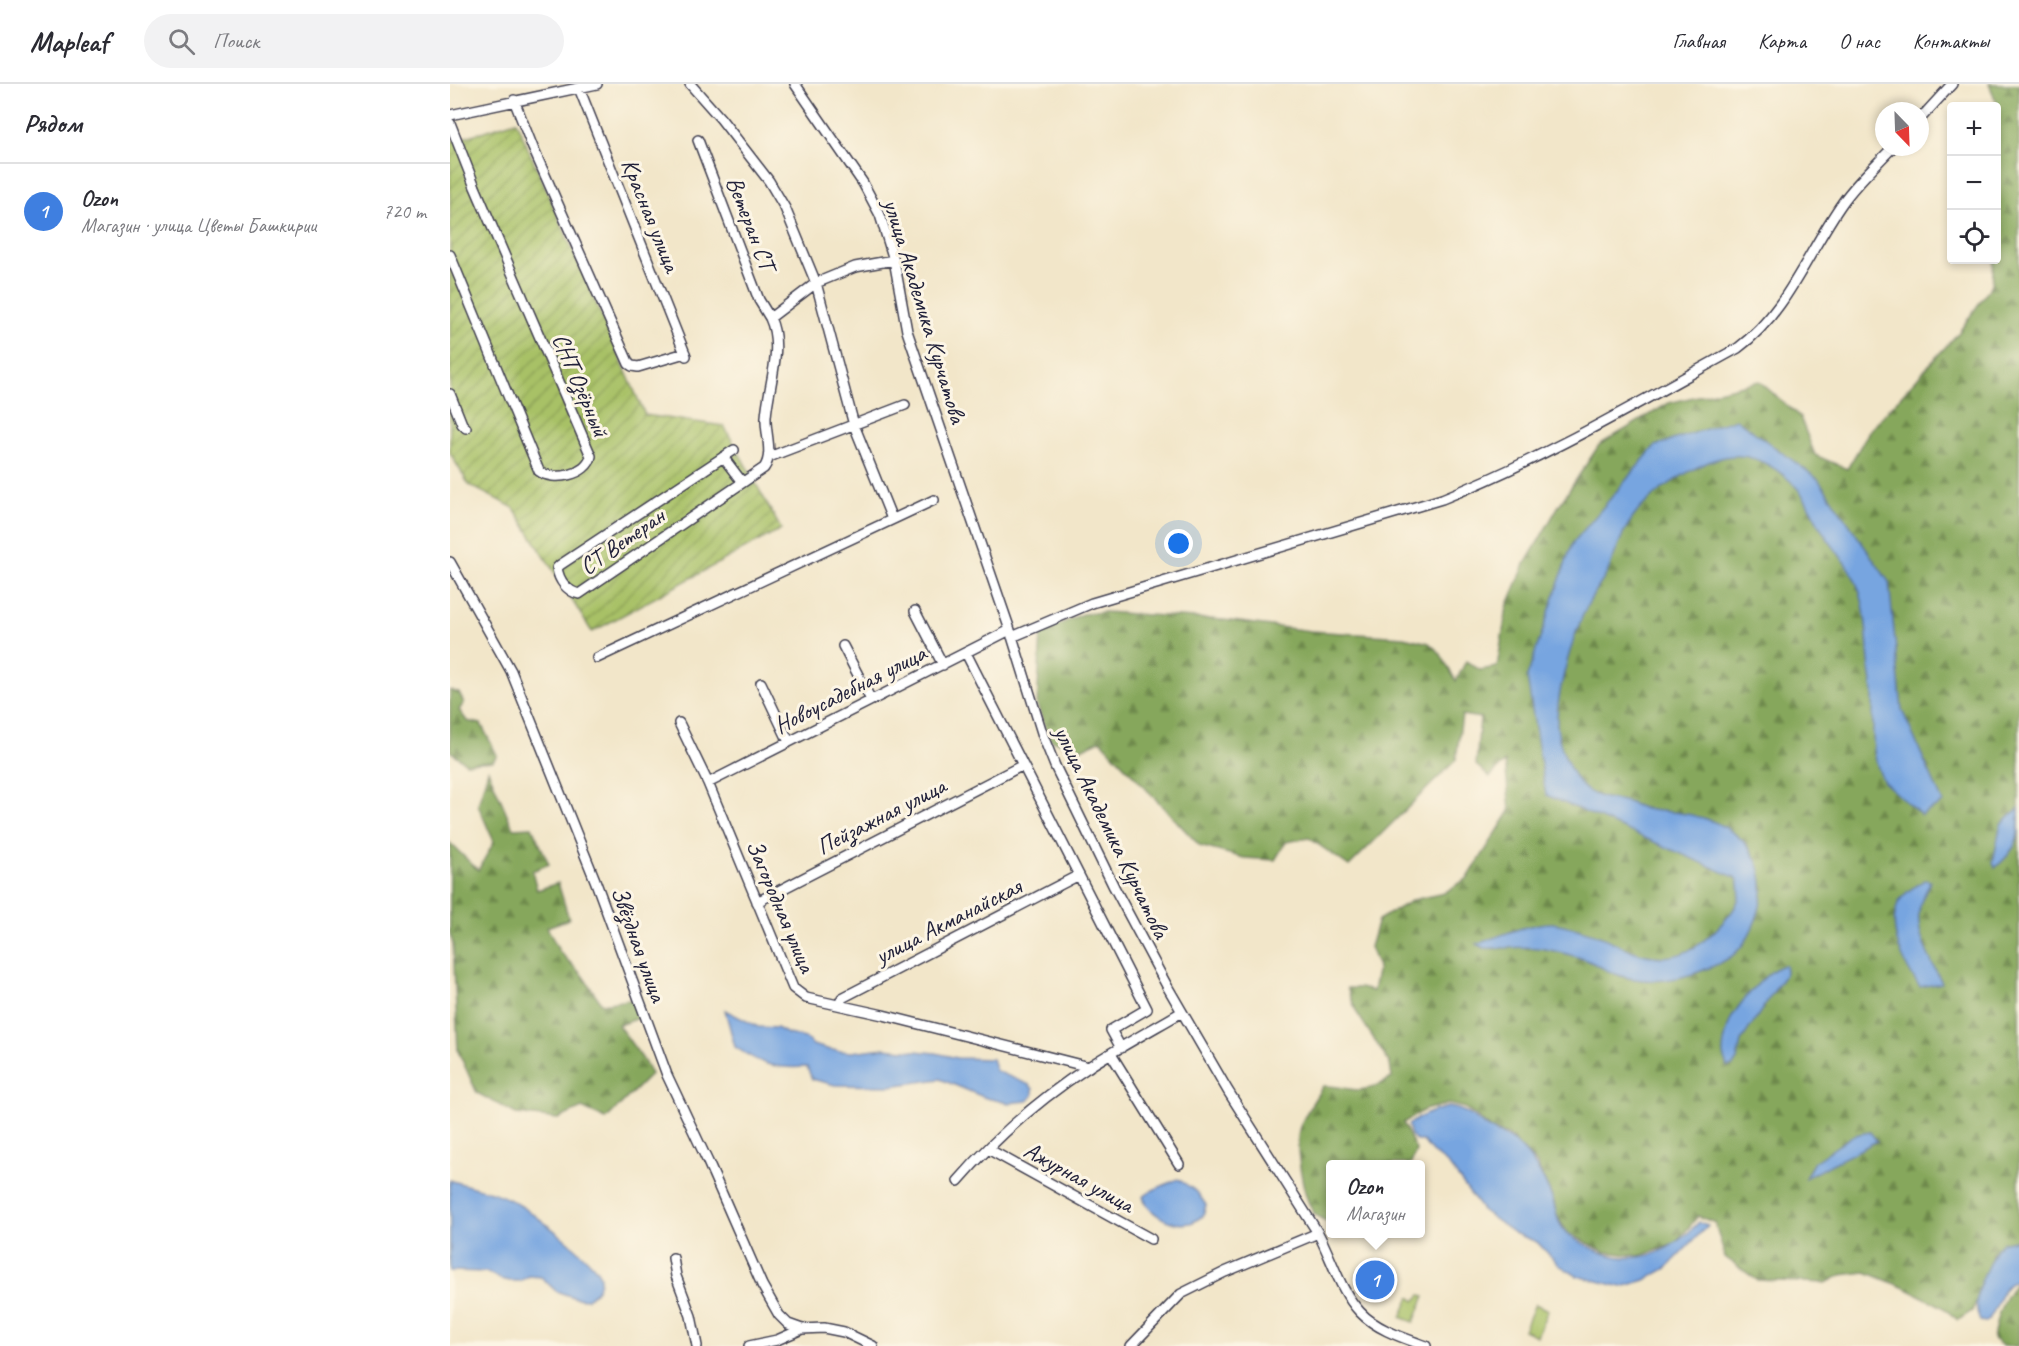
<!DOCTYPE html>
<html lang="ru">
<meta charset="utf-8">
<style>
:root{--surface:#fff;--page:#f2f2f3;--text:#2b2b33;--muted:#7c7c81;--line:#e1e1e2;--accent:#1f6fb2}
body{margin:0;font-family:Caveat,sans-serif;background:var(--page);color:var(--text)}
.controls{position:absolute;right:18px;top:18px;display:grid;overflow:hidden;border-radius:6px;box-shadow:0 3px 9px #0003}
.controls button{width:54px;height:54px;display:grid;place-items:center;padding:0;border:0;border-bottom:2px solid var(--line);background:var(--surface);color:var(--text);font:30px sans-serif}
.compass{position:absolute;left:1425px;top:18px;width:54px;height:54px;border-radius:50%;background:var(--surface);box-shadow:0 3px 9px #0003;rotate:157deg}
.you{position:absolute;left:729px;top:460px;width:21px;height:21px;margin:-15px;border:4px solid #fff;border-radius:50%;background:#1a73e8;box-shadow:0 0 0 9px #1a73e833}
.badge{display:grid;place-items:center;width:39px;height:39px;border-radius:50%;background:var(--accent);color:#fff;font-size:20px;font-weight:700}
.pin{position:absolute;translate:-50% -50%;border:3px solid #fff;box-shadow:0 2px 6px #0006}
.popup{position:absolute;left:876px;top:1076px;width:99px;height:78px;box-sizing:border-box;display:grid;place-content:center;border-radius:6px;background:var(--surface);filter:drop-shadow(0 2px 4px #0005);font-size:20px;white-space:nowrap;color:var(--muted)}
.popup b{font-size:22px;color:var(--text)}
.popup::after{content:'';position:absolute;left:50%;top:100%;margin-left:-12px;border:12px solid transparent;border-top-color:var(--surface)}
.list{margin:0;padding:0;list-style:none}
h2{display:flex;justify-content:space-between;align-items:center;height:78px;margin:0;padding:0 24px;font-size:26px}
h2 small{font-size:20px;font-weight:400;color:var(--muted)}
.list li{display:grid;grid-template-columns:39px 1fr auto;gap:18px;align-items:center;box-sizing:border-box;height:96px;padding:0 24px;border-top:2px solid var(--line)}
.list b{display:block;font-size:22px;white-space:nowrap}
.list p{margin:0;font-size:20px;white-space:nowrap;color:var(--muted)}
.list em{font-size:20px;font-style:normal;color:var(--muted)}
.icon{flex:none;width:33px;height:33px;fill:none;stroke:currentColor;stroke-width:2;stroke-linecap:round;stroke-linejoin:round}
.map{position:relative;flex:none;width:1569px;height:1262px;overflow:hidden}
header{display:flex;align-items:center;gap:36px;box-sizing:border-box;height:84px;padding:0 30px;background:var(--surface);border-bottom:2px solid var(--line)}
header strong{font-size:28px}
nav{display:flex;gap:33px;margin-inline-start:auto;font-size:21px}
.search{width:420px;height:54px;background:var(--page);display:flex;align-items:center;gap:15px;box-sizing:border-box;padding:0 21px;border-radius:33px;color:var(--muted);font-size:22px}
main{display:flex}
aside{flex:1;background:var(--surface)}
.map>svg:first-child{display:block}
.forest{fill:url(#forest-firs);stroke:#54644b;stroke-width:1.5}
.park{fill:#a8c166;stroke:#657250;stroke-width:1.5}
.garden{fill:url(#garden-furrows);stroke:#657250;stroke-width:1.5}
.water{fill:#77a5e0;stroke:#4c648e;stroke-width:1.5}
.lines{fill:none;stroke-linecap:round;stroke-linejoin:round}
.minor-casing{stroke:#413f50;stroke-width:12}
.minor{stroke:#fff;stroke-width:9}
.labels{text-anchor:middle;stroke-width:6;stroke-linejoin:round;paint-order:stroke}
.street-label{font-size:24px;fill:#22223b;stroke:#fcf5e5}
</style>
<header>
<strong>Mapleaf</strong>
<div class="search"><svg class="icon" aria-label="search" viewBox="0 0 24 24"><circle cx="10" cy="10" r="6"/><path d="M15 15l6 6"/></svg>Поиск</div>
<nav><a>Главная</a><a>Карта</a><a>О нас</a><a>Контакты</a></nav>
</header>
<main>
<aside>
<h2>Рядом<small></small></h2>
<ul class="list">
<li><span class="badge" style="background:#3f7fe0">1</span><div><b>Ozon</b><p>Магазин · улица Цветы Башкирии</p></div><em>720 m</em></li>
</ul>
</aside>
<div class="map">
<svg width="1569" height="1262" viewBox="0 0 1569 1262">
<defs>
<pattern id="forest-firs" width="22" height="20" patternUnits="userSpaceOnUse" patternTransform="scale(1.5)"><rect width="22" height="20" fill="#86a75b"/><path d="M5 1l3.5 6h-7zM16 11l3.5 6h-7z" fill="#6d884c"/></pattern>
<pattern id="garden-furrows" width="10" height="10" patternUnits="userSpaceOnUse" patternTransform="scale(1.5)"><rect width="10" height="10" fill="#a8c166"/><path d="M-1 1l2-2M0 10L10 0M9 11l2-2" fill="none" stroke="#889c55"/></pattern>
</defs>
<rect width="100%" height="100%" fill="#fcf5e5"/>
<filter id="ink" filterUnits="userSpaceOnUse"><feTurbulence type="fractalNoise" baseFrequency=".0167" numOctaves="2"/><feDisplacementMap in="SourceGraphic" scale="12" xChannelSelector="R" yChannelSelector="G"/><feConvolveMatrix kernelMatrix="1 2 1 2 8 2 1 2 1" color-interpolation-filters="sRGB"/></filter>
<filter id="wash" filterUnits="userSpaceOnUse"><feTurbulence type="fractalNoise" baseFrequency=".008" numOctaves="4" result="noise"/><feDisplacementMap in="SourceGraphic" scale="24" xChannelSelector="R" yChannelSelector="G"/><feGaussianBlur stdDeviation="1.35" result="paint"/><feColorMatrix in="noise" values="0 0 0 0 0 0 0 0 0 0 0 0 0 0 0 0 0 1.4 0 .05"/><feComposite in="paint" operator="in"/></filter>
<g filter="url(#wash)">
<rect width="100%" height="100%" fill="#f2e6c9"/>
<path class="forest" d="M1539,0H1569V1158L1543,1168L1536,1194L1522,1227L1508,1236L1491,1222L1455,1204L1416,1188L1391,1191L1376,1199L1307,1196L1275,1173L1265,1139L1248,1132L1225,1160L1190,1172L1155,1168L1118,1149L1107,1133L1104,1118L1087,1080L1058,1051L1043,1046L1015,1024L999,1020L974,1026L953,1039L966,1066L961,1080H880V1139C875,1136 868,1134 864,1129C853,1114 844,1061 850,1043C855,1029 865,1015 873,1002C888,1001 897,1006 909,1006C920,1005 932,1000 942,994L940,980L907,929L897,904H910L923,907L928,883L920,863L928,836L963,816L994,809L1018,794L1060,727L1055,678L1040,693L1026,681L1030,634L1012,631L1006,676L899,782L859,754L836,758L825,776L794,774L750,762L650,656L631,665L600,656L587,621L591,549L632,530L654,528L774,536L861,547L954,553L979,559L990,569L1006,597L1016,577L1030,586L1047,583L1057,523L1075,480L1108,423L1149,361L1219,319L1309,297L1350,333L1365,371L1397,385L1420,346L1509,248L1542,201L1544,176H1546L1548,22Z
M0,606L9,609L14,619L9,626L17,637L31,640L47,671L43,677L16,679L0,667Z
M38,686L63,744L82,743L99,780L82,787L87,806L108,799L119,835L97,843L109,867L132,891L152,920L184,915L193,933L168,941L192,974L201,990L156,1035L132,1024L108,1035L66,1030L27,1009L8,967L3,860L0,849V759L28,786L44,758L28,721Z
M1569,1196V1262H1553L1543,1255C1546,1235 1553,1210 1569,1196Z"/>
<path class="park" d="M971,1211L975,1212L964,1238L951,1233L960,1213L965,1217Z
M1085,1220L1098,1226L1087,1252L1074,1246Z"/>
<path class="garden" d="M66,37L195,331L274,342L331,445L142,548L64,424L19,401L0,369V58Z"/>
<path class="water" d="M1286,335L1368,395L1439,498L1452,626L1493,719L1471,731L1434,698C1419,671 1424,641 1423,611C1423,600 1420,588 1419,577C1417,557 1417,536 1412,516C1406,489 1390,473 1375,451C1368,440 1362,427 1355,415C1342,393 1309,369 1282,372C1253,374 1202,408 1185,431C1172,447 1166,468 1158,487C1152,499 1143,510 1137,522C1123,551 1106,608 1107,641C1108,660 1122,697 1138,707C1149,715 1165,715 1177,718C1184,720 1190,724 1196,725C1207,728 1219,727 1230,729C1262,733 1294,748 1307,778C1318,805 1310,832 1296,856C1285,873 1277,876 1259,884C1233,895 1207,900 1179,894C1166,892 1153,884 1141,878C1128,872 1110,868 1095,865C1076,861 1054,865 1034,864L1027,860C1046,853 1083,838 1102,839C1114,840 1126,845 1137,848C1152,852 1166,860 1180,866C1222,883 1248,867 1276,835C1287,823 1294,810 1287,794L1096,711L1077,593L1122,460L1205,362Z
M1569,724C1569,756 1569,763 1545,784L1543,778L1551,740Z
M1475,796L1480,797C1478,805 1473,811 1471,818C1462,847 1480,874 1492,899L1470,903C1454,882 1436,844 1449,818C1454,808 1466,802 1475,796Z
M1335,881L1336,888L1332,895L1291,957L1287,976L1283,982L1277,983C1276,979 1273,973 1273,969C1273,960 1277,945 1280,937C1286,923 1320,882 1335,881Z
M275,926L308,943L327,944L338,950L355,954L363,961L381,966L401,968L434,964L486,969L507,974L542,975L546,987L580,1001L583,1005V1012L577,1017L559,1019L536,1014L490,995L440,1002L385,1001L362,995L357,983C324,985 312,981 285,963Z
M999,1023C1021,1027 1023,1035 1040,1045C1045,1049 1052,1050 1057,1053C1079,1067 1094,1093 1103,1117C1107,1131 1107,1139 1118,1151C1130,1157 1143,1166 1156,1170C1195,1181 1223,1166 1249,1138L1258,1141L1217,1184L1195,1196L1172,1203L1127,1192L1109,1181L1087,1158L1064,1149L1032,1126L999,1081L982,1068L973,1057H966L961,1051L958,1041C971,1031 983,1026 999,1023Z
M1420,1048L1427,1057L1355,1094L1364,1078L1404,1051Z
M728,1095L747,1108L756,1121L753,1132C749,1134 744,1138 740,1139C721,1143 699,1130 693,1113L703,1106Z
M0,1096C21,1104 47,1107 66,1119C82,1128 148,1178 150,1193C151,1203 144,1210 137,1215L126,1214L106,1207L91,1193L79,1192L70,1197H60L50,1195L37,1188L0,1187Z
M1569,1155V1195C1546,1201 1551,1225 1536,1238L1530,1237C1519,1212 1536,1188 1546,1165L1551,1159Z"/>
</g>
<g filter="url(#ink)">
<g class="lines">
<defs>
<path id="minor" d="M240,0L271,35L319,97L335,124L366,199L404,341L442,435
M345,0L413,99L430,131L444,176L457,247L560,546L593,652L605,682L664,803L717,902L778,1007L868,1149L775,1188L731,1210L681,1262
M129,4L236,272
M64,16L83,64L179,280L182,282L188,283L235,269
M0,31L147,0
M1470,35L1502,0
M0,39L25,103L141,372C138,391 103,398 89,387L0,171
M248,56L309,216L320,234L366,199L405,183L444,176
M0,310L12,340L16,344
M284,366L110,481L107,484C109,497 117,507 129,510L314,384C324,370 315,349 316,333C318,302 334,264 320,234
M273,373L292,398
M319,373L455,321
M0,478L61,587L145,796L217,991L258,1078L312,1201L329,1231L338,1240L352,1245
M465,527L493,581
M562,553L642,519L992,415C1095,374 1191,317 1288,264C1338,227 1358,167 1393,118C1407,98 1426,81 1443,63
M393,562L421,616
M516,569L697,925L661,946L671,964
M147,574L484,416
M311,599L339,658
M229,639L258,699L343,904L356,914L433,931L639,983
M258,699L560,546
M307,818L573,681
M389,921L392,914L629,791
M661,970L729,1080
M538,1065L701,1155
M508,1097C546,1053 591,1014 640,982C670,963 701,946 732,928
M868,1149C882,1175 890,1207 910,1228C927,1246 954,1254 976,1262
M223,1174L226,1192L241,1232L247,1262
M299,1262L327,1256L352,1245L374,1244L394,1248L423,1262"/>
</defs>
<use href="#minor" class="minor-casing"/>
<use href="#minor" class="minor"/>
</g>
</g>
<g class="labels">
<g class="street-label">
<text transform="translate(201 131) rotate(68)" y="8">Красная улица</text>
<text transform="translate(301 139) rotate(69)" y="8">Ветеран СТ</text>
<text transform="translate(475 227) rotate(73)" y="8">улица Академика Курчатова</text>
<text transform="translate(131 301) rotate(67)" y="8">СНТ Озёрный</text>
<text transform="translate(172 457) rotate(-35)" y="8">СТ Ветеран</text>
<text transform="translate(400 605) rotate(-27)" y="8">Новоусадебная улица</text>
<text transform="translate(431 732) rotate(-27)" y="8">Пейзажная улица</text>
<text transform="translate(662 748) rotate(64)" y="8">улица Академика Курчатова</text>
<text transform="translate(331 822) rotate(67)" y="8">Загородная улица</text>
<text transform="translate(498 837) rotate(-27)" y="8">улица Акманайская</text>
<text transform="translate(189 860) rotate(70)" y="8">Звёздная улица</text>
<text transform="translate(629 1093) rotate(29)" y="8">Ажурная улица</text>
</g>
</g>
</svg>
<div class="controls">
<button>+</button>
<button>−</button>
<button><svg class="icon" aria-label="locate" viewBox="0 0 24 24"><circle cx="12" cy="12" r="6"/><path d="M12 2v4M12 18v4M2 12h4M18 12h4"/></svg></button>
</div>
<svg class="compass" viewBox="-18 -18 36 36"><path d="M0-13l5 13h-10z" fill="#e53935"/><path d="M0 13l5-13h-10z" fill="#7c7c81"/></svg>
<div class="you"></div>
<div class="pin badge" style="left:925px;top:1196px;background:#3f7fe0">1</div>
<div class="popup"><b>Ozon</b>Магазин</div>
</div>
</main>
